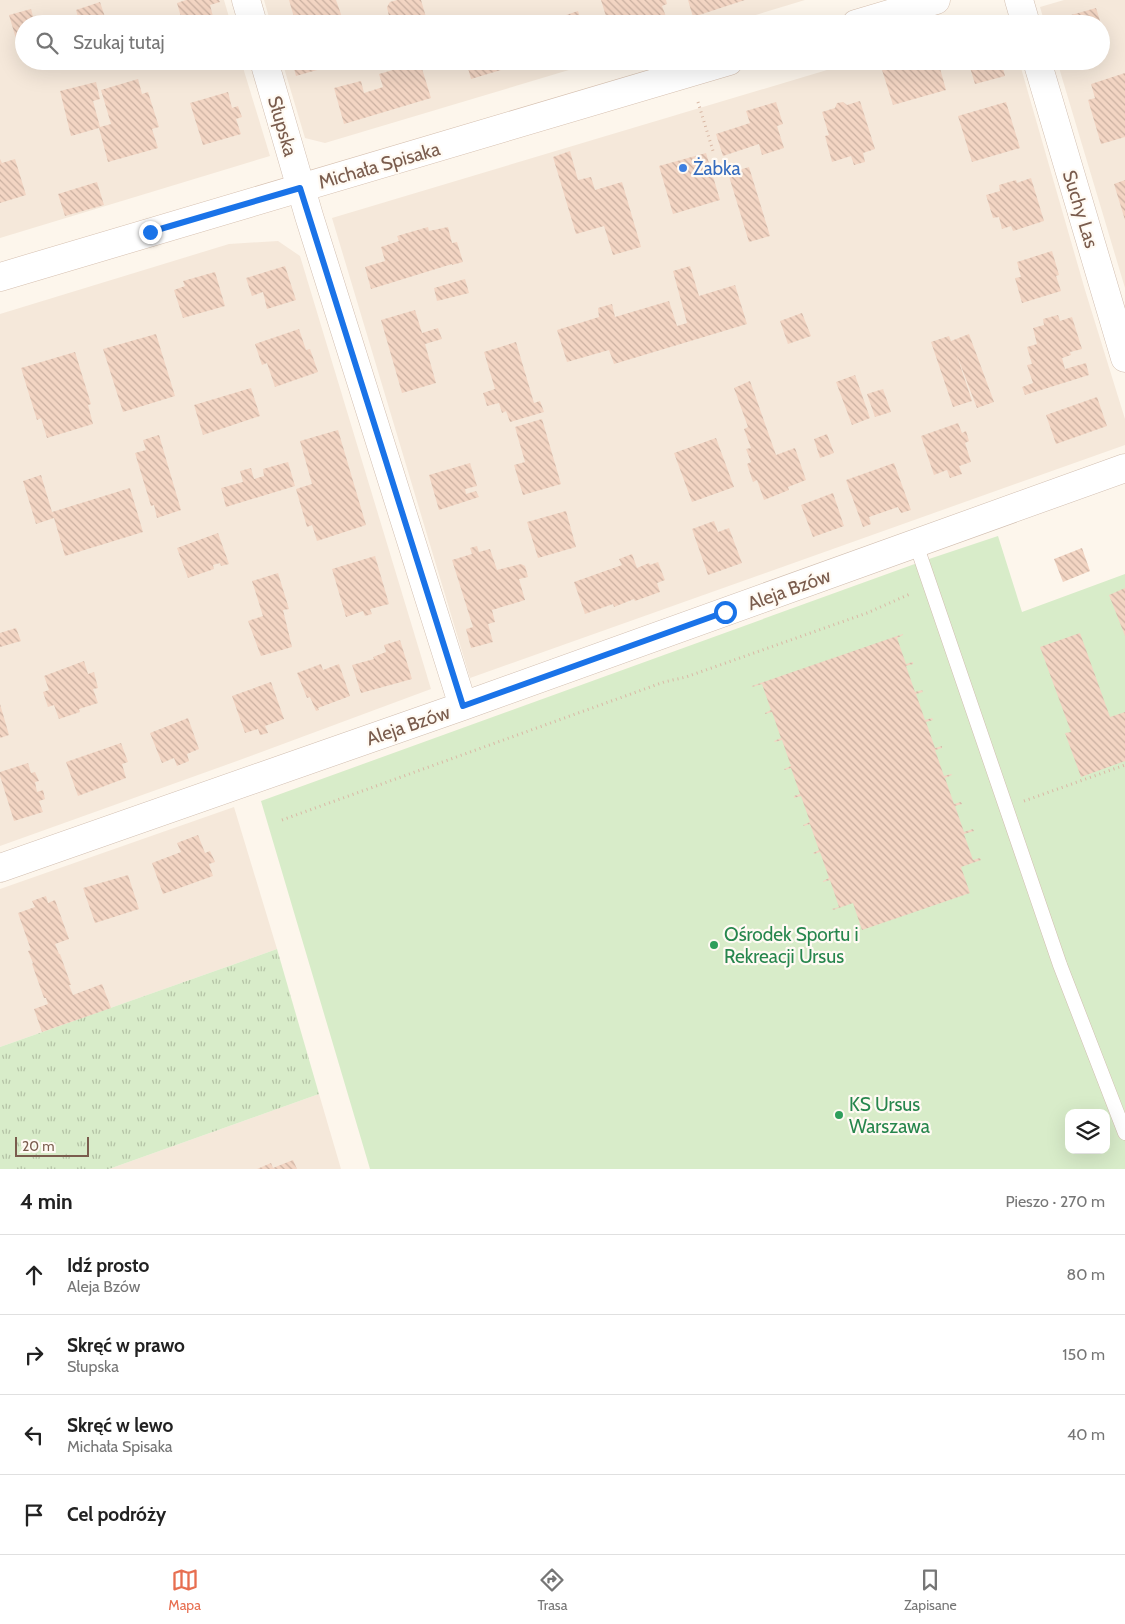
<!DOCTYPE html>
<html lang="pl">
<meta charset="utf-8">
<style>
:root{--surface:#fff;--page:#f6f6f6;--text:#222;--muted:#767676;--line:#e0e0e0;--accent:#e76f51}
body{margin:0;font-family:Cabin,sans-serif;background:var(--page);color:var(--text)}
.controls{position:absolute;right:15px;bottom:15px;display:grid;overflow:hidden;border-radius:10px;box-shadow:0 5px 20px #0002}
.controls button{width:45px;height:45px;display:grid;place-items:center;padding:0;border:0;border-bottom:1px solid var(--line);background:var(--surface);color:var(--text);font:25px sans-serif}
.scale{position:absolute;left:15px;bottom:12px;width:74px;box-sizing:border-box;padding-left:5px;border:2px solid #7a5c4d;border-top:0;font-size:14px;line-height:18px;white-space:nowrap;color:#7a5c4d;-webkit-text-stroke:4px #fffaf3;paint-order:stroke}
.stop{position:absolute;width:15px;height:15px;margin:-11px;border:4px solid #1a73e8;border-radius:50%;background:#fff}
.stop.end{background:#1a73e8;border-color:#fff;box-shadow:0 1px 5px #0008}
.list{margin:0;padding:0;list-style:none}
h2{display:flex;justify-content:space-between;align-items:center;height:65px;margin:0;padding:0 20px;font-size:21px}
h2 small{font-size:16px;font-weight:400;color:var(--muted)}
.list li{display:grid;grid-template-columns:32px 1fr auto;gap:15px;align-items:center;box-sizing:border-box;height:80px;padding:0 20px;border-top:1px solid var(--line)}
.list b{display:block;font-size:19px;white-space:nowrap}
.list p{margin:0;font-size:16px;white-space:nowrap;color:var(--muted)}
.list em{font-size:16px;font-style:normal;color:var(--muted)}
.icon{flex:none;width:28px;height:28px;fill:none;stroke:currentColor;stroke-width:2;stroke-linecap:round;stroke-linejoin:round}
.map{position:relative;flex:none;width:1125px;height:1169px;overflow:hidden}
.search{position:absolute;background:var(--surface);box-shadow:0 5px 20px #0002;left:15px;right:15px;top:15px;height:55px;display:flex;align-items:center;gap:12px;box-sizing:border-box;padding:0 18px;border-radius:28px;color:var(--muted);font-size:19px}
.sheet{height:385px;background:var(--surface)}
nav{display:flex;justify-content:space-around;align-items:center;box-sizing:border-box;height:70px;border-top:1px solid var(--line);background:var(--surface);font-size:14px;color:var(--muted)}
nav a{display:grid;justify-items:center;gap:2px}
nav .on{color:var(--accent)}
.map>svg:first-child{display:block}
.residential{fill:#f5e8da}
.grass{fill:url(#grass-tufts)}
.pitch{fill:#d8ecc9;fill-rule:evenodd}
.building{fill:url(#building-back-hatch)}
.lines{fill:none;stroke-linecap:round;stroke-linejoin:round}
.lane-casing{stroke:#d1beb0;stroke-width:15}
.street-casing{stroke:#d1beb0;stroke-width:29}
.secondary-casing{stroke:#d6c0b0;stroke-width:29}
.path{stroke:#d9b8a5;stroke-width:3;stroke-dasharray:1 4;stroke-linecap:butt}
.lane{stroke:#fff;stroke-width:14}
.street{stroke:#fff;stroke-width:28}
.secondary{stroke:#fff;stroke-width:28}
.route{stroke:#1a73e8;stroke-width:6}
.shop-dot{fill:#3f7fe0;stroke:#fffaf3;stroke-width:2}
.leisure-dot{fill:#2e9e5b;stroke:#fffaf3;stroke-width:2}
.labels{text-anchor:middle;stroke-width:4.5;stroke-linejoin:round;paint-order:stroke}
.street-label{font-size:19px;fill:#7a5c4d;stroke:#fffaf3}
.shop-label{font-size:19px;fill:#366cbe;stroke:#fffaf3;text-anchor:start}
.leisure-label{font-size:19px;fill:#27864d;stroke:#fffaf3;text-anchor:start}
</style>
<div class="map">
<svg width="1125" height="1169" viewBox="0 0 1125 1169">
<defs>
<pattern id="grass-tufts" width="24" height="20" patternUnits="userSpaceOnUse" patternTransform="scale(1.25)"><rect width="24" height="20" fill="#d8ecc9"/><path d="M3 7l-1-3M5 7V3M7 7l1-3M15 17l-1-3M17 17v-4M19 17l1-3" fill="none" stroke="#b4c2a5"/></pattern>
<pattern id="building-back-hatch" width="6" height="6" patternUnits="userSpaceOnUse" patternTransform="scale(1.25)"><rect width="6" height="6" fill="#f3d5c3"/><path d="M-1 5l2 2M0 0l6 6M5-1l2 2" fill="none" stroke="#cab0a1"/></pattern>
</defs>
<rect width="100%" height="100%" fill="#fdf6ec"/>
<path class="residential" d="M0,0H224L231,24H24V61H241L270,156L0,238Z
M264,0H805L726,24H271Z
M1064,0H1125V288L1057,61H1101V24H1045L1040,7Z
M282,61H599L325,143L305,138Z
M857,61H1019L1085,290L1125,419V445L470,678L332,218Z
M278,241L300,256L431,689L237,761L0,846V314L229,244Z
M234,807L277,949L0,1047V889Z
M319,1094L341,1169H109Z"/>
<path class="grass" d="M277,949L319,1094L109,1169H0V1047Z"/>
<path class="pitch" d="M998,536L1022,612L1125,574V1169H370L261,801L923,561ZM1069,1113H1106V1150H1069Z"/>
<path class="building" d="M186,0H219L220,2L210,5L215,24H183L177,3Z
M289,0H336L343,20L332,24H296Z
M397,0H421L428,24H382L390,21L387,7L390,2Z
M601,0H666L667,4L662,6L668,22L663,24H613V22L608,23Z
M688,0H745L693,17Z
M100,2L107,23L80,24L76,10Z
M1096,8L1101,24H1066L1064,17Z
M31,9L35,24H24V47L19,49L9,15Z
M578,11L582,24H549L548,21Z
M1101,26L1108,47L1101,49Z
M292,61H345V62L296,76Z
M466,61H498L501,70L471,79Z
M938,61L946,90L893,105L882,70L911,61Z
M968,61H1001L1005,76L975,84Z
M420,62L431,98L344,124L334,88L361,81L364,93L383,87L379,74Z
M1125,73V137L1101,144L1088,100L1095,98L1091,84Z
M138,79L142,94L148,92L159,127L152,129L158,148L108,162L99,128L71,136L60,91L96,82L100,99L93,101L100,127L111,124L101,90Z
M228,92L232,108L238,106L242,117L236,119L241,134L203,145L190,103Z
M860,101L875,149L863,153L865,162L854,165L851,156L832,162L825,136L829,135L822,112L835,108L837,103L843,102L847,105Z
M776,102L783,124L777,126L784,148L762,155L759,144L723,156L716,134L750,123L746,111Z
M1006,102L1020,148L972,162L958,116Z
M570,151L578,180L591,177L595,190L622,182L641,247L613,255L604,226L576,234L553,157Z
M706,153L720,200L673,214L659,166Z
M0,159L2,163L15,159L26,195L0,203Z
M749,167L770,236L749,242L728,173Z
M1031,178L1044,221L1013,231L1011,226L1002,229L999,217L993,218L986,195L1000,191L999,185L1016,180L1017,183Z
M1125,180V220L1114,184Z
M97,182L104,205L65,216L58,194Z
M428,227L429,231L448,227L452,243L457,242L463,262L452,265V264L371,289L365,267L385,261L381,247L399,241L397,236Z
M1052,251L1059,275L1056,276L1061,291L1022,303L1015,278L1021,277L1017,262Z
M285,266L296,300L267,309L263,292L252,296L246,278Z
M690,266L699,296L735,285L747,324L614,364L609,350L567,362L557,330L599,317L598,308L612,304L615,317L669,301L677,326L687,323L673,271Z
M215,272L225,306L183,318L174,290L185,286L183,281Z
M465,279L469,293L437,301L434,288Z
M415,310L422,333L438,328L442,339L425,344L436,383L402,393L381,320Z
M802,313L811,336L788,344L780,321Z
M1058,315L1060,321L1072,317L1082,349L1070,352L1071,355L1062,358L1065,369L1086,363L1089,375L1025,395L1022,387L1033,383L1027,365L1032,364L1027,347L1037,344L1033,328L1044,325L1043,319Z
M299,329L306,350L310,349L318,372L275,387L267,363L262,365L255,344Z
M156,334L175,396L123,412L103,349Z
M969,334L994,402L977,408L956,353L972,401L953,407L931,342L949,336L951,341Z
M516,342L534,403L540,401L544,412L510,422L506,411L502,413L499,403L487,406L483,393L495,389L484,352Z
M75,352L91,404L88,405L93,424L47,438L41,418L37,420L21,368Z
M855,375L870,418L852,425L836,382Z
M750,381L776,455L795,448L806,480L788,487L789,490L764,500L757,480L753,482L747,464L751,462L746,449L751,448L744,429L748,427L734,388Z
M251,388L260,416L203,435L194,405Z
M883,389L891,412L875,417L867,394Z
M1097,397L1107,426L1056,444L1046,415Z
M542,419L561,484L523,495L514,465L525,462L515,427Z
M958,423L962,433L966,431L969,441L965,443L971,462L959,466L962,474L950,478L947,470L934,475L921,436Z
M338,430L366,525L317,541L312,525L307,527L296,489L312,484L300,441Z
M827,434L834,453L820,458L814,439Z
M159,435L181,510L157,518L154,505L151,506L135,453L146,450L143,440Z
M716,438L734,487L692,502L674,453Z
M288,462L295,486L226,507L221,488L243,482L240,471L251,468L254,479L264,476L263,469Z
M470,463L477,486L465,489L466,494L476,491L479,497L439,510L429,475Z
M894,463L911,510L901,513L898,507L869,517L871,524L863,527L846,480Z
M41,475L52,512L130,488L143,532L65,556L54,518L36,524L23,481Z
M833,493L844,526L813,537L801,505Z
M566,511L576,547L538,558L527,522Z
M714,521L718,532L729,528L742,563L708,575L692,529Z
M218,533L229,564L221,566L220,563L213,565L214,569L188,578L177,548Z
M477,546L479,552L490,549L497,570L521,564L525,566L528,577L519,579L525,600L492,610L495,622L488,624L493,642L471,648L466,629L473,627L452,560L472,554L470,548Z
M1082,548L1090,571L1063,582L1054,559Z
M632,554L637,568L649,563L650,565L658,562L665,580L657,583L660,592L635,601L634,599L614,607L613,604L585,614L574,582L622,565L619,559Z
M375,556L389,604L370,609L372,614L365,616L363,611L346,617L332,569Z
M278,573L289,609L283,610L292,647L261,656L248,621L263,616L252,581Z
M1125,588V636L1109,595Z
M16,628L21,641L0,647V633Z
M1080,633L1110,717L1125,712V761L1081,777L1065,733L1071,732L1040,647Z
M903,634V635L897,638L906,664L913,662V664L906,666L915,692L922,690L923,692L916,694L925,720L932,718L933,720L926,722L935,748L942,746V748L935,750L944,776L951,774L952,775L945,778L954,804L961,802L962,804L955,806L964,832L973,829L974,831L964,834L973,860L980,858L981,860L961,867L970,893L862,930L853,903L833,910L832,909L839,907L830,880L823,882V881L829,878L820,852L814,854L813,853L819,850L810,824L804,826L803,825L810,822L801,796L794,798V796L800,794L791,768L785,770L784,769L791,766L782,740L775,742L774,741L781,738L772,712L765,714V713L771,710L762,684L752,687V686Z
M400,640L412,679L361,693L352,665L374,659L373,657L386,652L384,645Z
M84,661L88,674L94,672L98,688L93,689L98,703L79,709L80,712L59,719L54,705L48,707L43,692L49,690L44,676Z
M321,664L323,670L339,664L350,696L318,708L319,710L316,711L310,697L307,698L297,673Z
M271,682L284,719L265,726L268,733L260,735L258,729L245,733L232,696Z
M0,704L9,735L0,738Z
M188,718L199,749L187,754L189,761L177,766L174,758L162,763L150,733Z
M121,743L128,762L122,764L126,778L78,796L66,762Z
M28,763L31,773L35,772L39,781L35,782L37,792L43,790L45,799L39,801L43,812L14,821L0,776V772Z
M198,835L205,853L210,851L215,862L209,864L213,876L163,894L152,863L181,852L177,843Z
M128,875L139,909L95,923L83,888Z
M46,896L48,903L55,900L69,939L55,944L59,954H60L71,985H69L73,995L102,984L111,1008L42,1032L34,1009L48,1004L46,998H44L32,964L33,963L28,951L31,950L18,913L35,907L32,901Z
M293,1160L297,1169H257L271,1163L273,1168Z"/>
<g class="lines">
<defs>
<path id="lane" d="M916,544L1060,965L1125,1133"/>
<path id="street" d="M246,0L253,24
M1019,0L1026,24
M264,61L309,216L463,706
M1037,61L1125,358
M0,868L463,706L1125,468"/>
<path id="secondary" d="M856,24L936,0
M0,277L729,61"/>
</defs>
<use href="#lane" class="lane-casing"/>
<use href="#street" class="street-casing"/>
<use href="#secondary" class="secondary-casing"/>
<path class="path" d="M698,102L713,151
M1024,801L1125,765
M282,820L664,682L686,677L867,613L910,594"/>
<use href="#lane" class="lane"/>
<use href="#street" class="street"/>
<use href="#secondary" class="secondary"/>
</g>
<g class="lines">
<path class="route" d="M150,232L300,188L463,706L725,612"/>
</g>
<circle class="shop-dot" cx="683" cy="168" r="5"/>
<g class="leisure-dot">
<circle cx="714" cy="945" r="5"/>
<circle cx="839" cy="1115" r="5"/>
</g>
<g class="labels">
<g class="street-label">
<text transform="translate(283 126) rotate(74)" y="7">Słupska</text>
<text transform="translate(379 165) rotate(-16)" y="7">Michała Spisaka</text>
<text transform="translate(1081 209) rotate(73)" y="7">Suchy Las</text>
<text transform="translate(789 589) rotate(-20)" y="7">Aleja Bzów</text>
<text transform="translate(408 725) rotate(-19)" y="7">Aleja Bzów</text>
</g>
<g class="shop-label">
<text x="693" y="175">Żabka</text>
</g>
<g class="leisure-label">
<text x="724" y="941">Ośrodek Sportu i<tspan x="724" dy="22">Rekreacji Ursus</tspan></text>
<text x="849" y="1111">KS Ursus<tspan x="849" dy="22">Warszawa</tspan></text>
</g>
</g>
</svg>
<div class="controls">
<button><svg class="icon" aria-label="layers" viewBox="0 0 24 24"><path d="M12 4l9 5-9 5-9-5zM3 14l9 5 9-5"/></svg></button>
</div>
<div class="scale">20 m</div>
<div class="stop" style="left:725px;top:612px"></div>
<div class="stop end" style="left:150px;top:232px"></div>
<div class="search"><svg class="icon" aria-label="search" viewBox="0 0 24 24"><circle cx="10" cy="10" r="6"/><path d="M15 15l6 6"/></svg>Szukaj tutaj</div>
</div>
<section class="sheet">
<h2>4 min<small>Pieszo · 270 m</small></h2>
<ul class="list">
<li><svg class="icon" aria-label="ahead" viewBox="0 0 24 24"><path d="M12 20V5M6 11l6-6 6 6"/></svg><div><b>Idź prosto</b><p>Aleja Bzów</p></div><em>80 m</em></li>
<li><svg class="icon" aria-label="right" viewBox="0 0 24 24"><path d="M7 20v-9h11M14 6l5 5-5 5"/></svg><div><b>Skręć w prawo</b><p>Słupska</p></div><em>150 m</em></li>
<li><svg class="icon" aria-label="left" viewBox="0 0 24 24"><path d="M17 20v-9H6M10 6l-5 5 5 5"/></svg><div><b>Skręć w lewo</b><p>Michała Spisaka</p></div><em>40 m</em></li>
<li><svg class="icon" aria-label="arrive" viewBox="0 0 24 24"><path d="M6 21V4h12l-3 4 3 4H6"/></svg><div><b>Cel podróży</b></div></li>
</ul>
</section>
<nav>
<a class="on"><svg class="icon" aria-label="map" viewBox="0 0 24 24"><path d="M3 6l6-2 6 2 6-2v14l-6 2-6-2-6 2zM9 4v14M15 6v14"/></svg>Mapa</a>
<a><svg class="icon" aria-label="directions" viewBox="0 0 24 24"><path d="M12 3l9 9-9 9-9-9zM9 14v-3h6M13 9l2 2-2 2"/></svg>Trasa</a>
<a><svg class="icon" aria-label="saved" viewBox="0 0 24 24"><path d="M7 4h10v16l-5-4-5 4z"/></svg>Zapisane</a>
</nav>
